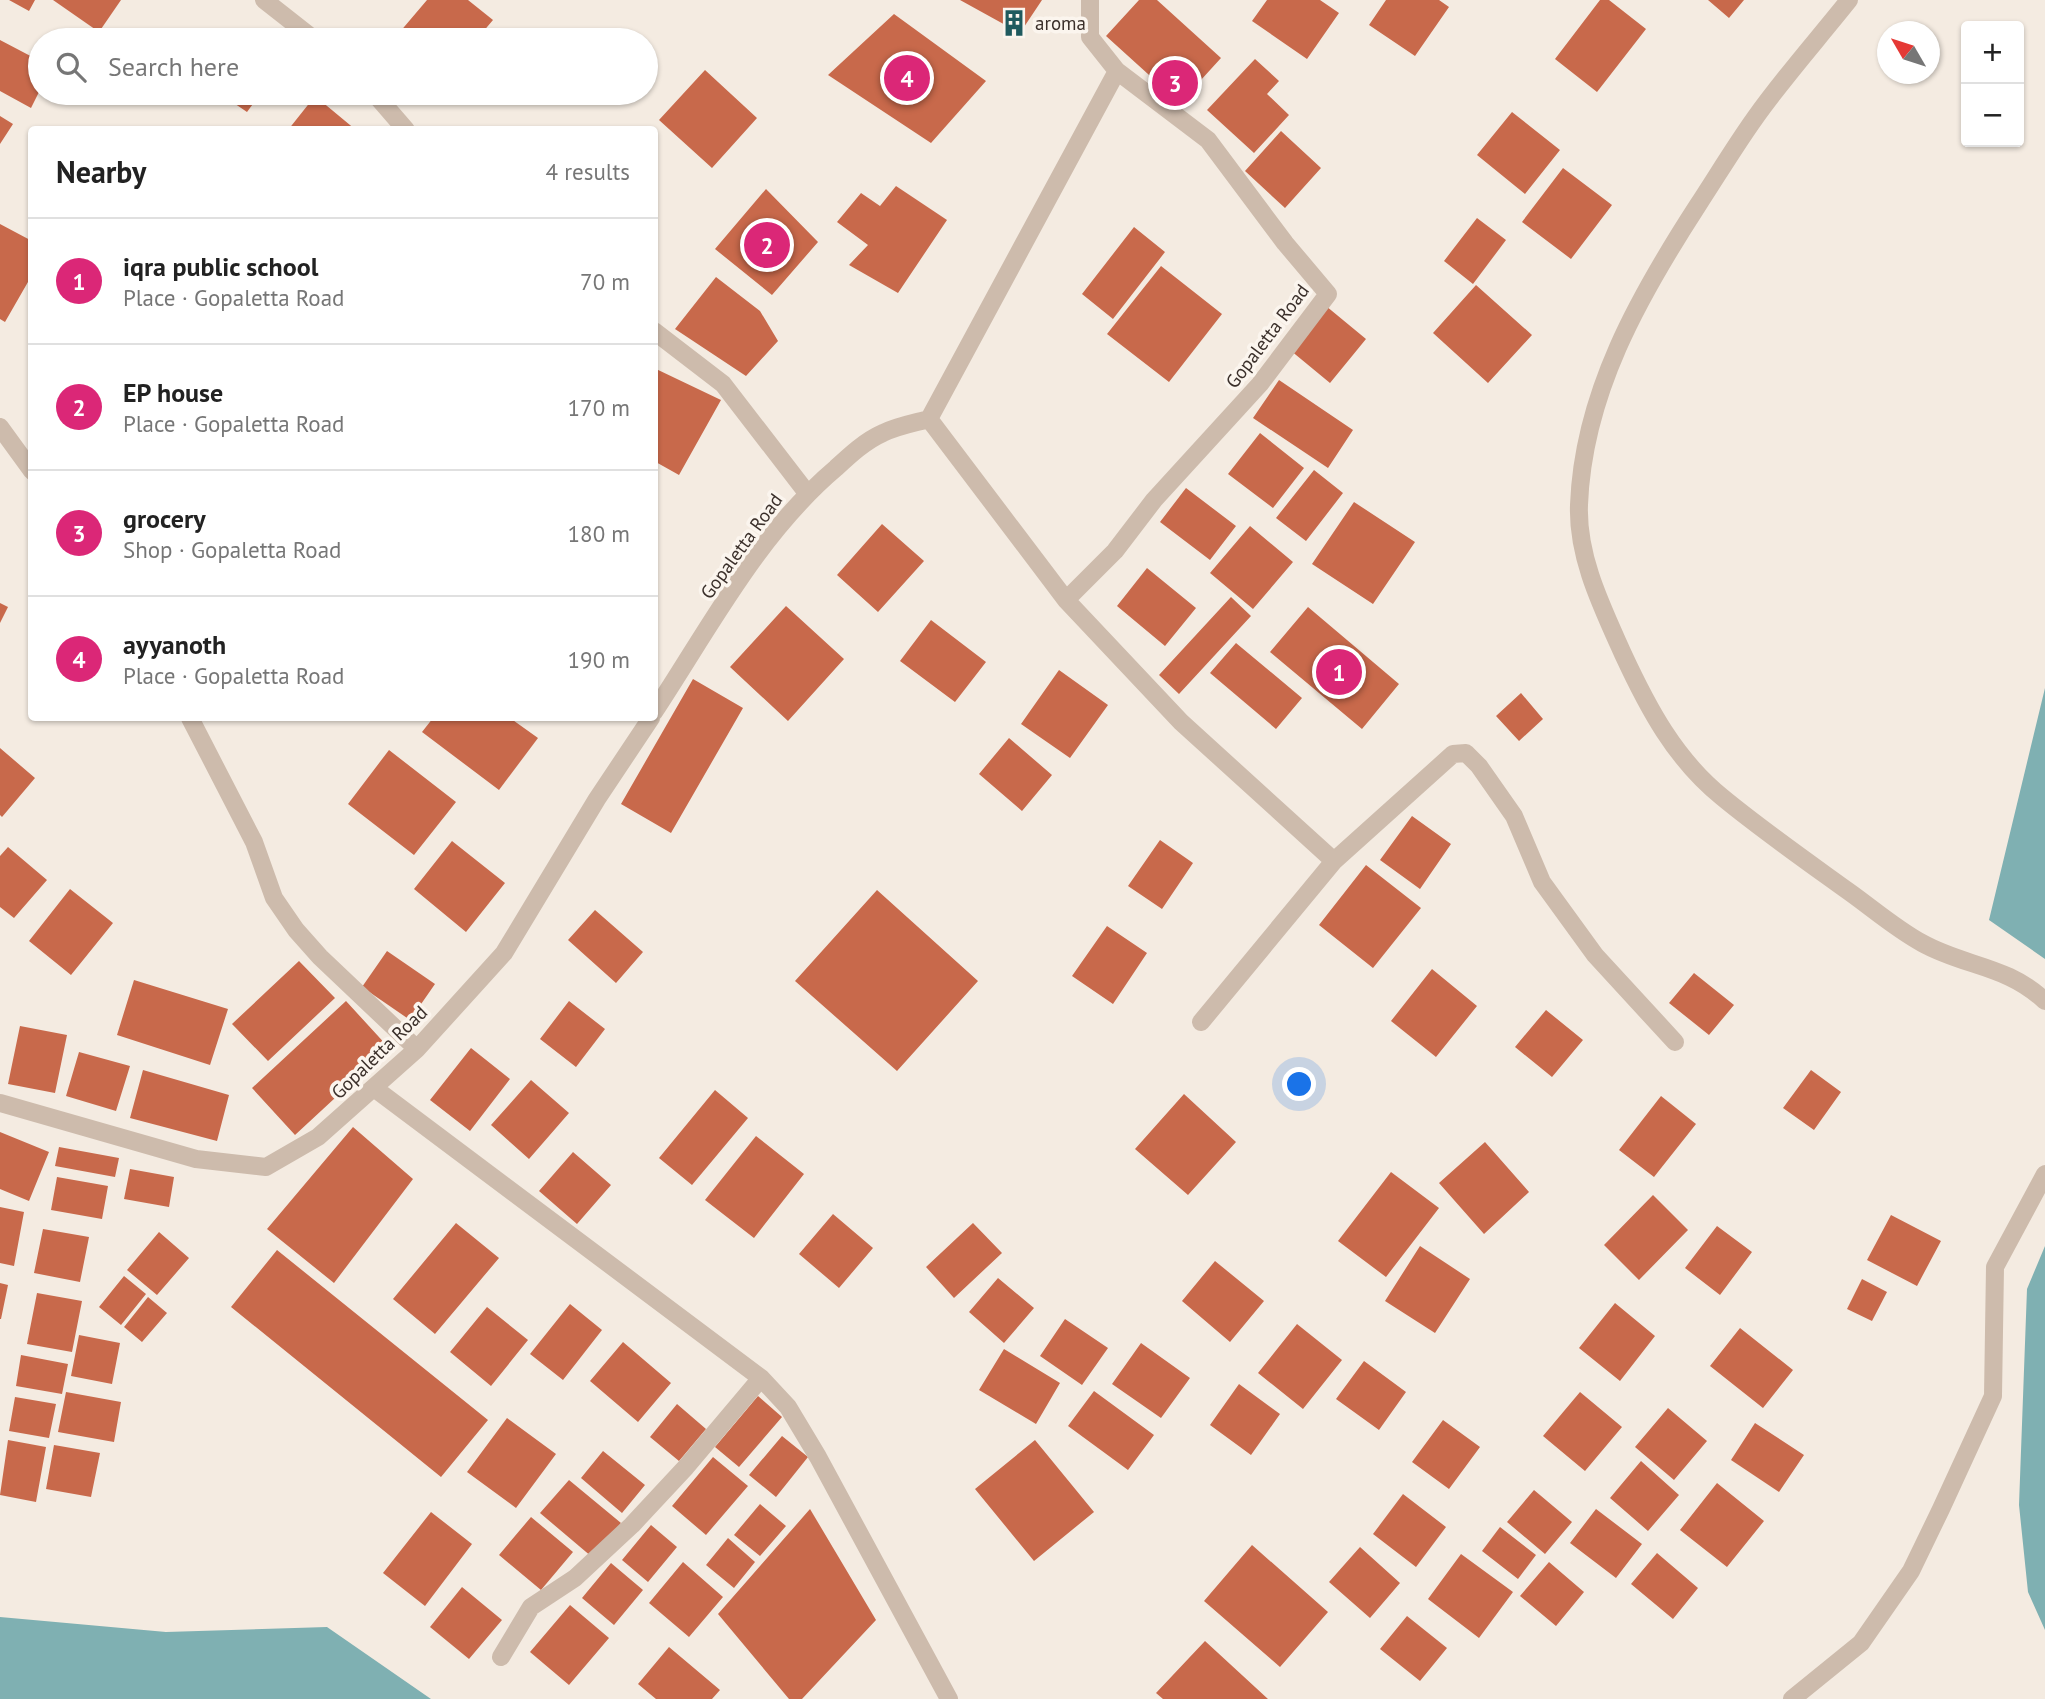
<!DOCTYPE html>
<meta charset="utf-8">
<style>
:root{--surface:#fff;--page:#f6f6f6;--text:#222;--muted:#767676;--line:#e0e0e0;--accent:#db2777}
body{margin:0;font-family:"PT Sans",sans-serif;background:var(--page);color:var(--text)}
.controls{position:absolute;right:21px;top:21px;display:grid;overflow:hidden;border-radius:7px;box-shadow:0 2px 5px #0004}
.controls button{width:63px;height:63px;display:grid;place-items:center;padding:0;border:0;border-bottom:2px solid var(--line);background:var(--surface);color:var(--text);font:35px sans-serif}
.compass{position:absolute;left:1877px;top:21px;width:63px;height:63px;border-radius:50%;background:var(--surface);box-shadow:0 2px 5px #0004;rotate:309deg}
.you{position:absolute;left:1300px;top:1085px;width:24px;height:24px;margin:-18px;border:5px solid #fff;border-radius:50%;background:#1a73e8;box-shadow:0 0 0 10px #1a73e833}
.badge{display:grid;place-items:center;width:46px;height:46px;border-radius:50%;background:var(--accent);color:#fff;font-size:23px;font-weight:700}
.pin{position:absolute;translate:-50% -50%;border:4px solid #fff;box-shadow:0 2px 7px #0006}
.list{margin:0;padding:0;list-style:none}
h2{display:flex;justify-content:space-between;align-items:center;height:91px;margin:0;padding:0 28px;font-size:30px}
h2 small{font-size:23px;font-weight:400;color:var(--muted)}
.list li{display:grid;grid-template-columns:46px 1fr auto;gap:21px;align-items:center;box-sizing:border-box;height:126px;padding:0 28px;border-top:2px solid var(--line)}
.list b{display:block;font-size:26px;white-space:nowrap}
.list p{margin:0;font-size:23px;white-space:nowrap;color:var(--muted)}
.list em{font-size:23px;font-style:normal;color:var(--muted)}
.icon{flex:none;width:38px;height:38px;fill:none;stroke:currentColor;stroke-width:2;stroke-linecap:round;stroke-linejoin:round}
.map{position:relative;flex:none;width:2045px;height:1699px;overflow:hidden}
.search{position:absolute;background:var(--surface);box-shadow:0 2px 5px #0004;left:28px;top:28px;width:630px;height:77px;display:flex;align-items:center;gap:18px;box-sizing:border-box;padding:0 24px;border-radius:38px;color:var(--muted);font-size:26px}
.panel{position:absolute;background:var(--surface);box-shadow:0 2px 5px #0004;left:28px;top:126px;width:630px;height:595px;border-radius:7px}
.map>svg:first-child{display:block}
.water{fill:#7fb0b2}
.building{fill:#c8694b}
.lines{fill:none;stroke-linecap:round;stroke-linejoin:round}
.minor{stroke:#cdbbac;stroke-width:18}
.labels{text-anchor:middle;stroke-width:7;stroke-linejoin:round;paint-order:stroke}
.poi-label{font-size:19px;fill:#3b302b;stroke:#fbf5ee;text-anchor:start}
.street-label{font-size:19px;fill:#3b302b;stroke:#fbf5ee}
</style>
<div class="map">
<svg width="2045" height="1699" viewBox="0 0 2045 1699">
<rect width="100%" height="100%" fill="#f4ebe1"/>
<path class="water" d="M2045,688V959L1989,920Z
M2045,1246V1630L2028,1592L2019,1505L2027,1289Z
M0,1617L166,1632L327,1627L431,1699H0Z"/>
<path class="building" d="M9,0H35L29,11Z
M53,0H121L99,32Z
M427,0H468L493,20L476,40H393Z
M960,0H1042L1020,33Z
M1139,0H1157L1221,58L1180,103L1106,36Z
M1267,0H1320L1339,13L1307,59L1252,21Z
M1386,0H1439L1449,7L1415,56L1369,25Z
M1600,0H1609L1646,29L1597,92L1555,59Z
M1708,0H1744L1729,18Z
M894,14L986,81L931,143L828,75Z
M0,40L40,61V90L31,108L0,91Z
M1255,59L1279,81L1267,94L1289,115L1254,153L1207,110Z
M705,70L757,118L712,168L659,120Z
M219,93H261L247,112Z
M315,96L356,130H288Z
M1512,112L1560,150L1525,194L1477,155Z
M0,116L13,124L0,144Z
M1281,131L1321,168L1285,208L1245,171Z
M1563,168L1612,205L1571,259L1522,222Z
M896,186L947,220L898,293L849,265L868,245L837,222L861,193L880,206Z
M766,189L818,242L772,295L715,249Z
M1477,218L1506,240L1473,284L1444,261Z
M0,224L32,241V275L5,322L0,319Z
M1134,227L1165,252L1113,319L1082,294Z
M1161,266L1222,314L1169,382L1107,334Z
M716,277L760,311L778,341L746,376L675,329Z
M1476,285L1532,335L1488,383L1433,333Z
M1326,306L1366,339L1330,383L1290,350Z
M654,368L721,400L679,475L654,461Z
M1279,380L1353,430L1328,468L1253,418Z
M1260,433L1304,468L1273,508L1228,474Z
M1314,470L1343,493L1306,541L1276,518Z
M1186,488L1236,526L1210,560L1160,522Z
M1354,502L1415,542L1373,604L1312,564Z
M882,524L924,561L878,612L837,575Z
M1250,526L1293,562L1253,609L1210,573Z
M1147,568L1196,608L1165,646L1117,606Z
M1231,597L1251,616L1179,694L1159,675Z
M0,603L8,607L0,623Z
M786,606L844,659L788,721L730,667Z
M1308,607L1399,684L1362,729L1270,652Z
M931,620L986,662L955,702L900,661Z
M1236,643L1302,698L1276,729L1210,673Z
M1059,670L1108,705L1070,758L1021,724Z
M693,679L743,708L671,833L621,804Z
M1521,693L1543,719L1519,741L1496,716Z
M433,718H510L538,738L499,790L422,732Z
M1009,738L1052,775L1022,811L979,774Z
M0,748L35,778L2,817L0,815Z
M389,750L456,802L414,855L348,804Z
M1412,816L1451,844L1420,889L1380,860Z
M1160,840L1193,863L1162,909L1128,886Z
M452,841L505,883L466,932L414,889Z
M8,847L47,880L14,918L0,907V856Z
M1366,865L1421,908L1373,968L1319,925Z
M70,889L113,923L71,975L29,941Z
M877,890L978,981L897,1071L795,981Z
M595,910L643,952L616,983L568,940Z
M1107,926L1147,953L1113,1004L1072,976Z
M387,951L435,984L410,1020L362,987Z
M299,961L335,998L268,1061L232,1024Z
M1432,969L1477,1006L1436,1057L1391,1021Z
M1694,973L1734,1005L1709,1035L1669,1003Z
M134,980L228,1009L210,1065L117,1035Z
M346,1001L389,1048L295,1135L252,1088Z
M569,1001L605,1029L576,1067L540,1039Z
M1546,1010L1583,1040L1552,1077L1515,1047Z
M20,1026L67,1035L55,1093L8,1084Z
M471,1048L510,1079L470,1131L430,1100Z
M79,1052L130,1066L116,1111L66,1096Z
M143,1070L229,1095L217,1141L130,1118Z
M1811,1070L1841,1092L1814,1130L1783,1108Z
M531,1080L569,1113L529,1159L491,1125Z
M715,1090L748,1118L692,1185L659,1158Z
M1184,1094L1236,1142L1188,1195L1135,1149Z
M1661,1096L1696,1124L1654,1177L1619,1150Z
M353,1127L413,1179L334,1283L267,1229Z
M0,1132L49,1152L29,1201L0,1189Z
M756,1136L804,1174L754,1238L705,1200Z
M1485,1142L1529,1192L1484,1234L1439,1183Z
M59,1147L119,1158L115,1177L55,1166Z
M573,1152L611,1185L577,1224L539,1191Z
M130,1169L174,1177L169,1207L124,1199Z
M1391,1172L1439,1208L1386,1277L1338,1241Z
M57,1177L108,1186L102,1219L51,1210Z
M1653,1195L1688,1230L1639,1280L1604,1245Z
M0,1207L24,1212L14,1266L0,1263Z
M833,1214L873,1248L839,1288L799,1254Z
M1891,1215L1941,1241L1917,1286L1867,1260Z
M456,1223L499,1258L435,1334L393,1299Z
M973,1223L1002,1253L954,1298L926,1267Z
M1717,1226L1752,1252L1720,1295L1685,1268Z
M43,1229L89,1237L80,1282L34,1273Z
M159,1232L189,1258L157,1295L127,1270Z
M1420,1246L1470,1279L1435,1333L1385,1301Z
M277,1250L488,1420L441,1477L231,1307Z
M1215,1261L1264,1301L1230,1342L1182,1301Z
M124,1276L146,1294L121,1325L99,1307Z
M998,1278L1034,1308L1004,1343L969,1312Z
M1862,1279L1887,1292L1872,1321L1847,1309Z
M0,1283L8,1285L1,1319H0Z
M37,1293L82,1301L72,1352L27,1344Z
M148,1297L167,1313L142,1342L124,1327Z
M1615,1303L1655,1336L1620,1381L1579,1348Z
M570,1304L602,1330L563,1380L530,1354Z
M487,1307L528,1340L491,1386L450,1352Z
M1065,1319L1108,1348L1082,1385L1040,1356Z
M1297,1324L1342,1360L1303,1409L1258,1373Z
M1740,1328L1793,1370L1763,1408L1710,1366Z
M79,1335L120,1343L112,1384L71,1376Z
M623,1342L671,1383L638,1422L590,1381Z
M1141,1343L1190,1378L1161,1418L1112,1384Z
M1004,1349L1060,1383L1036,1424L979,1390Z
M21,1355L68,1364L62,1394L16,1386Z
M1364,1361L1406,1392L1379,1430L1336,1399Z
M1239,1384L1280,1414L1251,1455L1210,1425Z
M1094,1391L1154,1435L1128,1470L1068,1426Z
M66,1392L121,1402L114,1442L58,1432Z
M1580,1392L1622,1427L1585,1471L1543,1436Z
M758,1396L782,1417L739,1467L715,1447Z
M15,1397L56,1404L49,1438L9,1431Z
M677,1404L706,1429L679,1461L650,1437Z
M1668,1408L1707,1441L1674,1480L1635,1447Z
M507,1418L556,1454L516,1508L467,1472Z
M1443,1420L1480,1447L1449,1489L1412,1462Z
M1755,1423L1804,1455L1779,1492L1731,1460Z
M782,1436L808,1457L776,1497L749,1475Z
M8,1440L46,1447L36,1502L0,1495Z
M1035,1440L1094,1512L1034,1561L975,1489Z
M54,1445L100,1453L91,1497L46,1489Z
M603,1451L645,1485L622,1513L581,1478Z
M713,1457L748,1486L706,1535L672,1506Z
M1641,1461L1679,1495L1648,1531L1610,1498Z
M569,1480L621,1523L592,1557L540,1513Z
M1717,1483L1764,1521L1727,1567L1680,1530Z
M1534,1490L1572,1522L1545,1554L1507,1522Z
M1403,1494L1446,1527L1416,1567L1373,1534Z
M760,1504L786,1526L760,1556L734,1535Z
M810,1509L876,1620L802,1699H789L718,1614Z
M1596,1509L1642,1544L1616,1578L1570,1543Z
M431,1512L472,1544L425,1606L383,1573Z
M531,1517L573,1552L541,1590L499,1555Z
M651,1525L677,1547L648,1582L622,1560Z
M1500,1527L1536,1555L1518,1579L1482,1551Z
M728,1538L755,1562L734,1588L706,1565Z
M1252,1545L1328,1612L1280,1667L1204,1601Z
M1360,1547L1400,1583L1370,1618L1329,1582Z
M1657,1553L1698,1588L1673,1619L1631,1584Z
M1461,1554L1513,1592L1479,1638L1428,1599Z
M683,1562L723,1597L689,1637L649,1603Z
M1549,1562L1584,1592L1556,1626L1520,1596Z
M611,1563L643,1590L614,1625L582,1598Z
M462,1587L502,1620L469,1659L430,1627Z
M570,1605L609,1638L569,1685L530,1652Z
M1407,1616L1447,1648L1420,1681L1380,1649Z
M1205,1641L1268,1699H1163L1156,1693Z
M669,1647L720,1690L712,1699H656L638,1684Z"/>
<g class="lines">
<path class="minor" d="M264,0L315,40
M1849,0C1818,39 1784,77 1755,118C1735,146 1717,176 1698,205C1639,296 1583,394 1579,505C1577,557 1602,607 1623,654C1648,708 1675,759 1722,797C1762,830 1805,860 1848,891C1872,908 1896,929 1922,943C1965,967 2007,965 2045,1001
M374,93L406,130
M654,331L723,384L807,493
M929,419L1066,600L1181,722L1334,861L1453,754L1466,753L1479,766L1514,816L1542,882L1595,955L1675,1042
M929,419L1117,71
M0,427L32,471
M1066,600L1115,551L1154,500L1260,384L1328,294L1285,243L1208,140L1117,71L1090,37V0
M654,712C710,627 758,534 836,468C850,455 865,441 883,433C897,426 914,423 929,419
M190,718L254,842L274,898L296,930L320,957L417,1049
M1201,1022L1334,861
M374,1088L761,1378L788,1407L818,1457L949,1699
M0,1103L196,1159L266,1167L318,1137L417,1049L504,953L597,799L651,718
M501,1657L531,1607L575,1578L632,1525L686,1467L761,1378
M1792,1699L1861,1643L1911,1571L1941,1509L1993,1396L1995,1267L2045,1174"/>
</g>
<defs>
<symbol id="building-bare" viewBox="-9 -9 18 18"><path d="M-4-6H4V6H1V3H-1V6H-4ZM-2.5-4.3h1.7v1.8h-1.7ZM.8-4.3h1.7v1.8H.8ZM-2.5-1h1.7V.8h-1.7ZM.8-1h1.7V.8H.8Z" fill="#1f5a5e" stroke="#fbf5ee" stroke-width="2.5" paint-order="stroke"/></symbol>
</defs>
<g fill-rule="evenodd">
<use href="#building-bare" x="995" y="4" width="38" height="38"/>
</g>
<g class="labels">
<g class="poi-label">
<text x="1035" y="30">aroma</text>
</g>
<g class="street-label">
<text transform="translate(1267 336) rotate(-53)" y="7">Gopaletta Road</text>
<text transform="translate(741 546) rotate(-54)" y="7">Gopaletta Road</text>
<text transform="translate(379 1052) rotate(-44)" y="7">Gopaletta Road</text>
</g>
</g>
</svg>
<div class="controls">
<button>+</button>
<button>−</button>
</div>
<svg class="compass" viewBox="-18 -18 36 36"><path d="M0-13l5 13h-10z" fill="#e53935"/><path d="M0 13l5-13h-10z" fill="#767676"/></svg>
<div class="you"></div>
<div class="pin badge" style="left:1339px;top:672px">1</div>
<div class="pin badge" style="left:767px;top:245px">2</div>
<div class="pin badge" style="left:1175px;top:83px">3</div>
<div class="pin badge" style="left:907px;top:78px">4</div>
<div class="search"><svg class="icon" aria-label="search" viewBox="0 0 24 24"><circle cx="10" cy="10" r="6"/><path d="M15 15l6 6"/></svg>Search here</div>
<section class="panel">
<h2>Nearby<small>4 results</small></h2>
<ul class="list">
<li><span class="badge">1</span><div><b>iqra public school</b><p>Place · Gopaletta Road</p></div><em>70 m</em></li>
<li><span class="badge">2</span><div><b>EP house</b><p>Place · Gopaletta Road</p></div><em>170 m</em></li>
<li><span class="badge">3</span><div><b>grocery</b><p>Shop · Gopaletta Road</p></div><em>180 m</em></li>
<li><span class="badge">4</span><div><b>ayyanoth</b><p>Place · Gopaletta Road</p></div><em>190 m</em></li>
</ul>
</section>
</div>
